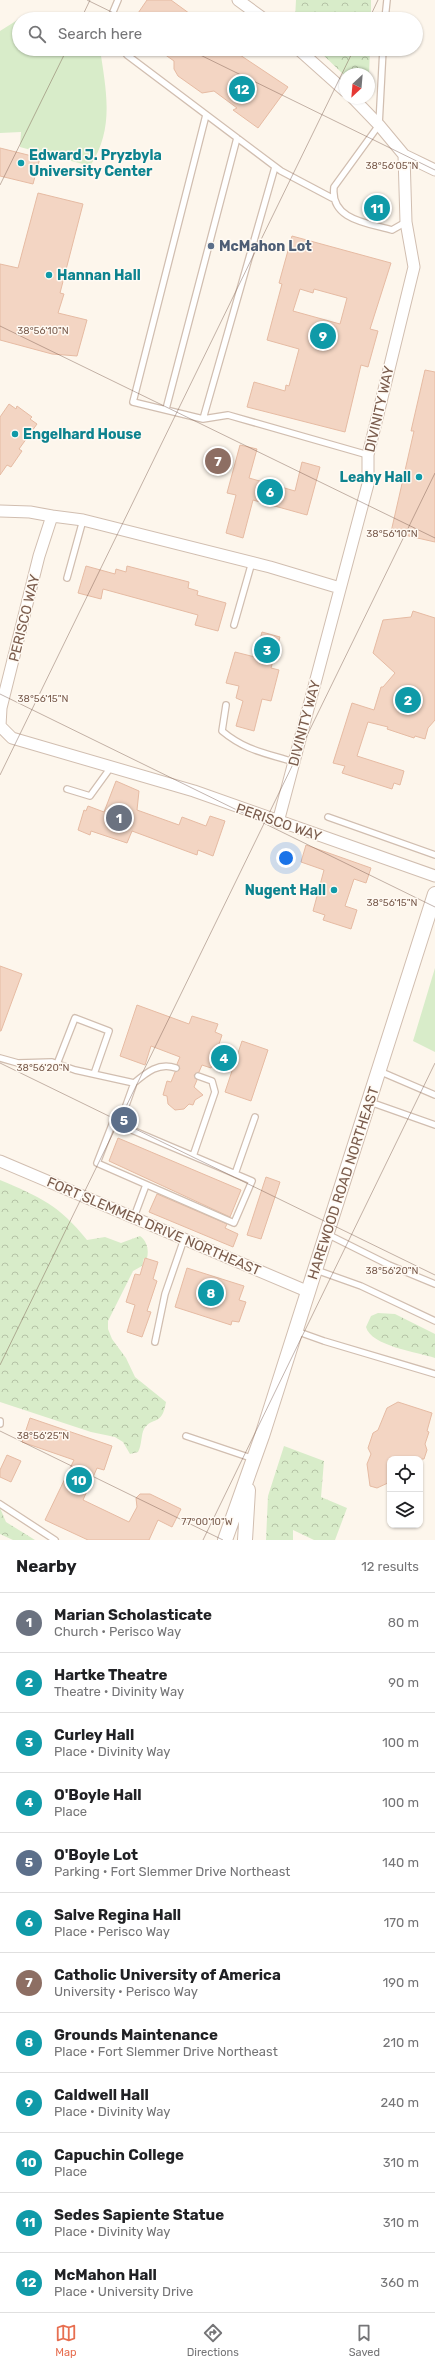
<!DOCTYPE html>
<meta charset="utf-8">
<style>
:root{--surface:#fff;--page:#f2f2f2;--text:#202124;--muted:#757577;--line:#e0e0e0;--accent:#e76f51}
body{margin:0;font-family:Rubik,sans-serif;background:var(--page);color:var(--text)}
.controls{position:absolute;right:12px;bottom:12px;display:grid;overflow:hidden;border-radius:8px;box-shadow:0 1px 3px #0004}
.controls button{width:36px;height:36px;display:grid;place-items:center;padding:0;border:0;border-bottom:1px solid var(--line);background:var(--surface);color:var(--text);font:20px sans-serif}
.compass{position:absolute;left:339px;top:68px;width:36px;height:36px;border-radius:50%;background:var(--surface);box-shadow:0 1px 3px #0004;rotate:206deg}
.you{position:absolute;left:286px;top:858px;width:14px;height:14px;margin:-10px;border:3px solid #fff;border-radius:50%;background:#1a73e8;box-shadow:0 0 0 6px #1a73e833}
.badge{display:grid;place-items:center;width:26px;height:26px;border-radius:50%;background:var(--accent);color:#fff;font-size:13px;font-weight:700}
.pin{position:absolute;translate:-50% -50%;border:2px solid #fff;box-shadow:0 1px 4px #0006}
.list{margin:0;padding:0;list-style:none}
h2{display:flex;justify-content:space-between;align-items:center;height:52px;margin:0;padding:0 16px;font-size:17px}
h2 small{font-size:13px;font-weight:400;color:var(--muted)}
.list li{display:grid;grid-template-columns:26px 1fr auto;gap:12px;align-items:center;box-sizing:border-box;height:60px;padding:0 16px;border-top:1px solid var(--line)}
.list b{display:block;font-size:15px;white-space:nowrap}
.list p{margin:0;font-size:13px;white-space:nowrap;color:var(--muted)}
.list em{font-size:13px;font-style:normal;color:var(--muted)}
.icon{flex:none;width:22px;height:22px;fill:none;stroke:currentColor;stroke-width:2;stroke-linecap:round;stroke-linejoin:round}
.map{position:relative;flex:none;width:435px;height:1540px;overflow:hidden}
.search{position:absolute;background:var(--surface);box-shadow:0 1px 3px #0004;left:12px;right:12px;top:12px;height:44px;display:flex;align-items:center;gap:10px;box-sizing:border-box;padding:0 14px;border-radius:22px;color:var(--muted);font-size:15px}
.sheet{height:772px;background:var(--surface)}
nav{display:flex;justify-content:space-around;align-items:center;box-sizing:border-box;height:56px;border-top:1px solid var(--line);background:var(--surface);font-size:11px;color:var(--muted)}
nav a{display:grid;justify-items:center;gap:2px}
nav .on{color:var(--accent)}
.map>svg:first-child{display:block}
.green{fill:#d8ecc9}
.forest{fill:url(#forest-crowns)}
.building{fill:#f3d5c3;stroke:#e6bba3;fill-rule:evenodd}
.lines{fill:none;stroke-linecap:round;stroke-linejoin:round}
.service-casing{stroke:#d1beb0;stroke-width:8}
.minor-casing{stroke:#d1beb0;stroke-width:13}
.tertiary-casing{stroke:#d1beb0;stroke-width:16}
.service{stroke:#fff;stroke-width:5.5}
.minor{stroke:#fff;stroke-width:11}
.tertiary{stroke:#fff;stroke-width:14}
.ticks{fill:none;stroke:#7a5c4d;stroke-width:1;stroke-opacity:0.45}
.culture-dot{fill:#0f9aa8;stroke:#fffaf3;stroke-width:1.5}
.service-dot{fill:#5c6f8a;stroke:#fffaf3;stroke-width:1.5}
.labels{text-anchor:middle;stroke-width:3;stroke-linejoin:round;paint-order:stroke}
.culture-label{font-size:14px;font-weight:bold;fill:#0d838f;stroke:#fffaf3;text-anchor:start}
.service-label{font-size:14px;font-weight:bold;fill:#4e5e75;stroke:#fffaf3;text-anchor:start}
.street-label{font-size:14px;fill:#7a5c4d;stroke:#fffaf3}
.ticks-label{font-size:10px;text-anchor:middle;fill:#7a5c4d;stroke:#fffaf3;stroke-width:3;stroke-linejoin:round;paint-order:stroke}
</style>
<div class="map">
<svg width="435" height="1540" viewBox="0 0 435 1540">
<defs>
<pattern id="forest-crowns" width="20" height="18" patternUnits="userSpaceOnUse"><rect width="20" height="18" fill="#d8ecc9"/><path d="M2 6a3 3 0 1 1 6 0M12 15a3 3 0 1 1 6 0" fill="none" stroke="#b4c2a5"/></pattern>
</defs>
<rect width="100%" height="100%" fill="#fdf6ec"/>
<path class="green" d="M19,19V49H100C106,90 115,129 90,166L20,147L21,132L0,133V31Z
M435,968V1052L413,1041Z"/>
<path class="forest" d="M296,0H371V19H295Z
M317,49H370L369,74H345V76Z
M0,1180C40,1197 59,1205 87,1240L105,1237L121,1243L140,1236C147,1241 149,1250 147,1258H144L142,1266L133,1271L108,1321V1329L112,1339L126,1358L135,1377L166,1402C162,1427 152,1416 144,1429C141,1434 142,1445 138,1452L130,1454L123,1442L115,1437L91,1432L0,1402Z
M378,1313L395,1314L435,1334V1358C417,1352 371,1346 366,1327L371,1316Z
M284,1446L324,1461L321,1497L347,1508L335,1540H314L293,1530V1540H266L268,1496Z
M0,1508L6,1522L35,1540H13L0,1534Z"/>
<path class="building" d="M147,0H171L197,19H134Z
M157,49H245L240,55L288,87L258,128L233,110L237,108L214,91L202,93L178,76L174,69V61Z
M0,148L40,158L33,184L0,176Z
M38,193L83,204L60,293L64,294L58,313L87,320L77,356L52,354L0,340V264L18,268Z
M292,236L391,263L370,329L378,331L368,367L361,365L345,432L247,407L254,382L285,391L286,385L289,386L299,349L267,340L282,284L279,283ZM300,289L313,293L314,289L347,298L340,324L293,311Z
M425,370L435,372V542L391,532L414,431H411Z
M9,404L16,409L17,406L32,417L30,419L37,424L19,449L22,451L11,467L7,465L0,475V417Z
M240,445L257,449L249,478L295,491L302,462L320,467L307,515L253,500L243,538L226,533L236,495L227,493Z
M86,566L115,574L116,569L126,572L127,566L189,582L188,588L198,591L197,595L226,603L218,631L195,625L198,615L103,589L101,599L78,593Z
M413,611L435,618V720L428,728L425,739L415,736L414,738L387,729L388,727L368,722L357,756L404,771L400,785L394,783L392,789L342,773L345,766L333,763L352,703L374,710L381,687H383L395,673L373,653L383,620L411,617Z
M262,632L280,637L271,668L279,670L271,701L262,699L254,731L236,726L243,701L236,698L239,686L226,683L235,652L255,657Z
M116,781L139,791L137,810L179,825L182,817L206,826L210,816L225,821L213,856L198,850L197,855L132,831L127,843L91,831L90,835L78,830L84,810L86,811L88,806L104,812Z
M306,845L371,868L366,883L354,879L345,906L357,910L351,929L323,920L325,915L313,911L324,870L301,862Z
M0,966L22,974L1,1031H0Z
M137,1005L189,1024L192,1016L218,1024L215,1032L222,1035L211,1068L202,1065L199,1072L194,1075L197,1080L194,1087L203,1095L195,1100L193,1105L189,1104L184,1109L175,1110L168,1104L167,1096L163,1095L167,1081L171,1082L175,1072L180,1069L177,1064L180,1057L151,1046L145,1065L120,1056Z
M242,1041L268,1050L251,1101L225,1092Z
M118,1138L241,1190L230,1217L109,1161Z
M266,1177L280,1182L261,1239L247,1235Z
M157,1194L227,1224L225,1228L238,1234L233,1247L149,1212Z
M145,1258L158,1262L153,1279L157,1281L147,1311L151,1312L142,1337L127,1332L135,1305L126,1302L135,1274L140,1275Z
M187,1268L244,1286L239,1300L246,1302L239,1322L232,1321L231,1325L175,1307Z
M398,1402L432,1413L427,1431L429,1432L425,1444L427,1450L424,1459H390V1482L377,1488L370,1486L367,1464L371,1454L368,1448L373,1433L378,1430L387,1408Z
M30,1418L112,1446L104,1470L97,1468L83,1500L129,1522L137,1507L136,1498L140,1494H150L181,1509L172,1527L158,1520L149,1540H88L45,1520L74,1460L22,1442Z
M7,1455L21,1461L11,1482L0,1477V1470Z"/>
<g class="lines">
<defs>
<path id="service" d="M110,19L118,0
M385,19L387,0
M122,49L127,55L281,171L332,198
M383,49L379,125L334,187C330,220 368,223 392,230L406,222
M206,115L133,402L203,419L228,415L368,455
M166,409L237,138
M203,419L275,167
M67,578L83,520
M234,625L252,562
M226,705L222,731C246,751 266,753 294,762
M67,789L90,796L111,767
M328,817L435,855
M0,1058L18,1063L52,1062L75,1070L134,1083L119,1125
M57,1064L75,1018L109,1031L94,1074
M379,1071L435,1095
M134,1083C147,1072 159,1062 176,1068
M370,1102L435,1125
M113,1122L252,1181L234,1223L97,1163Z
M193,1156L215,1092L212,1081L198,1076
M235,1174L255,1117
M134,1217L146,1185
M327,1234L389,1265L435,1284
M316,1270L361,1286L435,1321
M296,1331L324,1341L435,1374
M155,1342L165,1294L184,1239
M0,1421V1424
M186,1436L254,1459
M0,1504L55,1540"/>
<path id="minor" d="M238,0L264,19
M298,49L345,91
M353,98L379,125L404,155L435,170
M0,511L30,512L52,516
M340,588L270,567L83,520L52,516L39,556L1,708L0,726L12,738L194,791L435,876
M278,822L368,484V455L414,267L406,222L404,155
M0,1161L309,1292"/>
<path id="tertiary" d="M225,1540L262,1436L435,894
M245,1540L248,1490"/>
</defs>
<use href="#service" class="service-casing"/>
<use href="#minor" class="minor-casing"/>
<use href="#tertiary" class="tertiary-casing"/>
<use href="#service" class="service"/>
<use href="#minor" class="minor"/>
<use href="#tertiary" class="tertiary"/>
</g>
<path class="ticks" d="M87,0L126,19M81,19L90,0M369,19L378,0M188,49L435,170M0,185L67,49M0,326L435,538M0,694L435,907M0,775L354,49M0,1063L435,1275M0,1365L435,473M0,1431L223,1540M203,1540L435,1063"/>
<g class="culture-dot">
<circle cx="21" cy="163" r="4"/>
<circle cx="49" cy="275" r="4"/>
<circle cx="15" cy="434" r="4"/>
<circle cx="419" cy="477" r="4"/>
<circle cx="334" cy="890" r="4"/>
</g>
<circle class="service-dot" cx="211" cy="246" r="4"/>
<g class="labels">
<g class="culture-label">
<text x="29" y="160">Edward J. Pryzbyla<tspan x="29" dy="16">University Center</tspan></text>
<text x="57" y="280">Hannan Hall</text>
<text x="23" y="439">Engelhard House</text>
<text x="411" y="482" text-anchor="end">Leahy Hall</text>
<text x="326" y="895" text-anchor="end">Nugent Hall</text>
</g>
<g class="service-label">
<text x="219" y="251">McMahon Lot</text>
</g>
<g class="street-label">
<text transform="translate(379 409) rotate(-77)" y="5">DIVINITY WAY</text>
<text transform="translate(24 618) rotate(-76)" y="5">PERISCO WAY</text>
<text transform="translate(304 723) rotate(-75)" y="5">DIVINITY WAY</text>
<text transform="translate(279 822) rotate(19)" y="5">PERISCO WAY</text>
<text transform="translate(343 1183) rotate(-72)" y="5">HAREWOOD ROAD NORTHEAST</text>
<text transform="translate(154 1226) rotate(23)" y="5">FORT SLEMMER DRIVE NORTHEAST</text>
</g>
</g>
<g class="ticks-label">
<text x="392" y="169">38°56'05"N</text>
<text x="43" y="334">38°56'10"N</text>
<text x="392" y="537">38°56'10"N</text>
<text x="43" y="702">38°56'15"N</text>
<text x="392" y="906">38°56'15"N</text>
<text x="43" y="1071">38°56'20"N</text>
<text x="392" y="1274">38°56'20"N</text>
<text x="43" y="1439">38°56'25"N</text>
<text x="207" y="1525">77°00'10"W</text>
</g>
</svg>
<div class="controls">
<button><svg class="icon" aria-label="locate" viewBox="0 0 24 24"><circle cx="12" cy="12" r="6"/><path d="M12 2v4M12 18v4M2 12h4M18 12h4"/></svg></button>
<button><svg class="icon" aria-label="layers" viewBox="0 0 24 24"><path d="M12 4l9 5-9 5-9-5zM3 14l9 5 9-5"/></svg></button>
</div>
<svg class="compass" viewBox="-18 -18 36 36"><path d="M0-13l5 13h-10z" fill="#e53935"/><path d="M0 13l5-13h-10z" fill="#757577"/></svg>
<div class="you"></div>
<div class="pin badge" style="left:119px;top:818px;background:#6b7280">1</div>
<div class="pin badge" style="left:408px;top:700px;background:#0f9aa8">2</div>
<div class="pin badge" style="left:267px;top:650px;background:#0f9aa8">3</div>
<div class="pin badge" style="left:224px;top:1058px;background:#0f9aa8">4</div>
<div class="pin badge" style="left:124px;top:1120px;background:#5c6f8a">5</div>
<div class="pin badge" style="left:270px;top:492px;background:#0f9aa8">6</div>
<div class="pin badge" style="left:218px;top:461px;background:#8d6e63">7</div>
<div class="pin badge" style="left:211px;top:1293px;background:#0f9aa8">8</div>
<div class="pin badge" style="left:323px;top:336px;background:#0f9aa8">9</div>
<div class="pin badge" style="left:79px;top:1480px;background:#0f9aa8">10</div>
<div class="pin badge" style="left:377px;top:208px;background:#0f9aa8">11</div>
<div class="pin badge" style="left:242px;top:89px;background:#0f9aa8">12</div>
<div class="search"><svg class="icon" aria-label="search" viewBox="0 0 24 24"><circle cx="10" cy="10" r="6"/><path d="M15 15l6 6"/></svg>Search here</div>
</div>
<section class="sheet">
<h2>Nearby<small>12 results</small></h2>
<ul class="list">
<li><span class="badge" style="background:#6b7280">1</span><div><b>Marian Scholasticate</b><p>Church · Perisco Way</p></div><em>80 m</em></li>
<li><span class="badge" style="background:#0f9aa8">2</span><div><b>Hartke Theatre</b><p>Theatre · Divinity Way</p></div><em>90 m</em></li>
<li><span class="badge" style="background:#0f9aa8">3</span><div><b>Curley Hall</b><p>Place · Divinity Way</p></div><em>100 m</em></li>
<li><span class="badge" style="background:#0f9aa8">4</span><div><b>O'Boyle Hall</b><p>Place</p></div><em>100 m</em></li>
<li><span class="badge" style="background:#5c6f8a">5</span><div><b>O'Boyle Lot</b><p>Parking · Fort Slemmer Drive Northeast</p></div><em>140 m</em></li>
<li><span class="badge" style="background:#0f9aa8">6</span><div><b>Salve Regina Hall</b><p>Place · Perisco Way</p></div><em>170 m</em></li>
<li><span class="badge" style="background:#8d6e63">7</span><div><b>Catholic University of America</b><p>University · Perisco Way</p></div><em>190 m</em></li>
<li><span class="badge" style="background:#0f9aa8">8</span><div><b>Grounds Maintenance</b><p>Place · Fort Slemmer Drive Northeast</p></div><em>210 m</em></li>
<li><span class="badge" style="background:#0f9aa8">9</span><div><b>Caldwell Hall</b><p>Place · Divinity Way</p></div><em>240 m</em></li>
<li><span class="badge" style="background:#0f9aa8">10</span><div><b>Capuchin College</b><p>Place</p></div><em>310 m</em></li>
<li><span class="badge" style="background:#0f9aa8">11</span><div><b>Sedes Sapiente Statue</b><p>Place · Divinity Way</p></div><em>310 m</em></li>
<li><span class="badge" style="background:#0f9aa8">12</span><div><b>McMahon Hall</b><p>Place · University Drive</p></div><em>360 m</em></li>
</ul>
</section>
<nav>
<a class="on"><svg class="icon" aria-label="map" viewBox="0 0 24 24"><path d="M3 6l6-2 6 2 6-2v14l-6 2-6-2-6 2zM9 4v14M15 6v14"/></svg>Map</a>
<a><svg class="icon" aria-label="directions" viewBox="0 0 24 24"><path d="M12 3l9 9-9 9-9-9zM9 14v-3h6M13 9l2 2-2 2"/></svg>Directions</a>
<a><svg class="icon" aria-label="saved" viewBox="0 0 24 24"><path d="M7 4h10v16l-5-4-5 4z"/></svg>Saved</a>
</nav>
